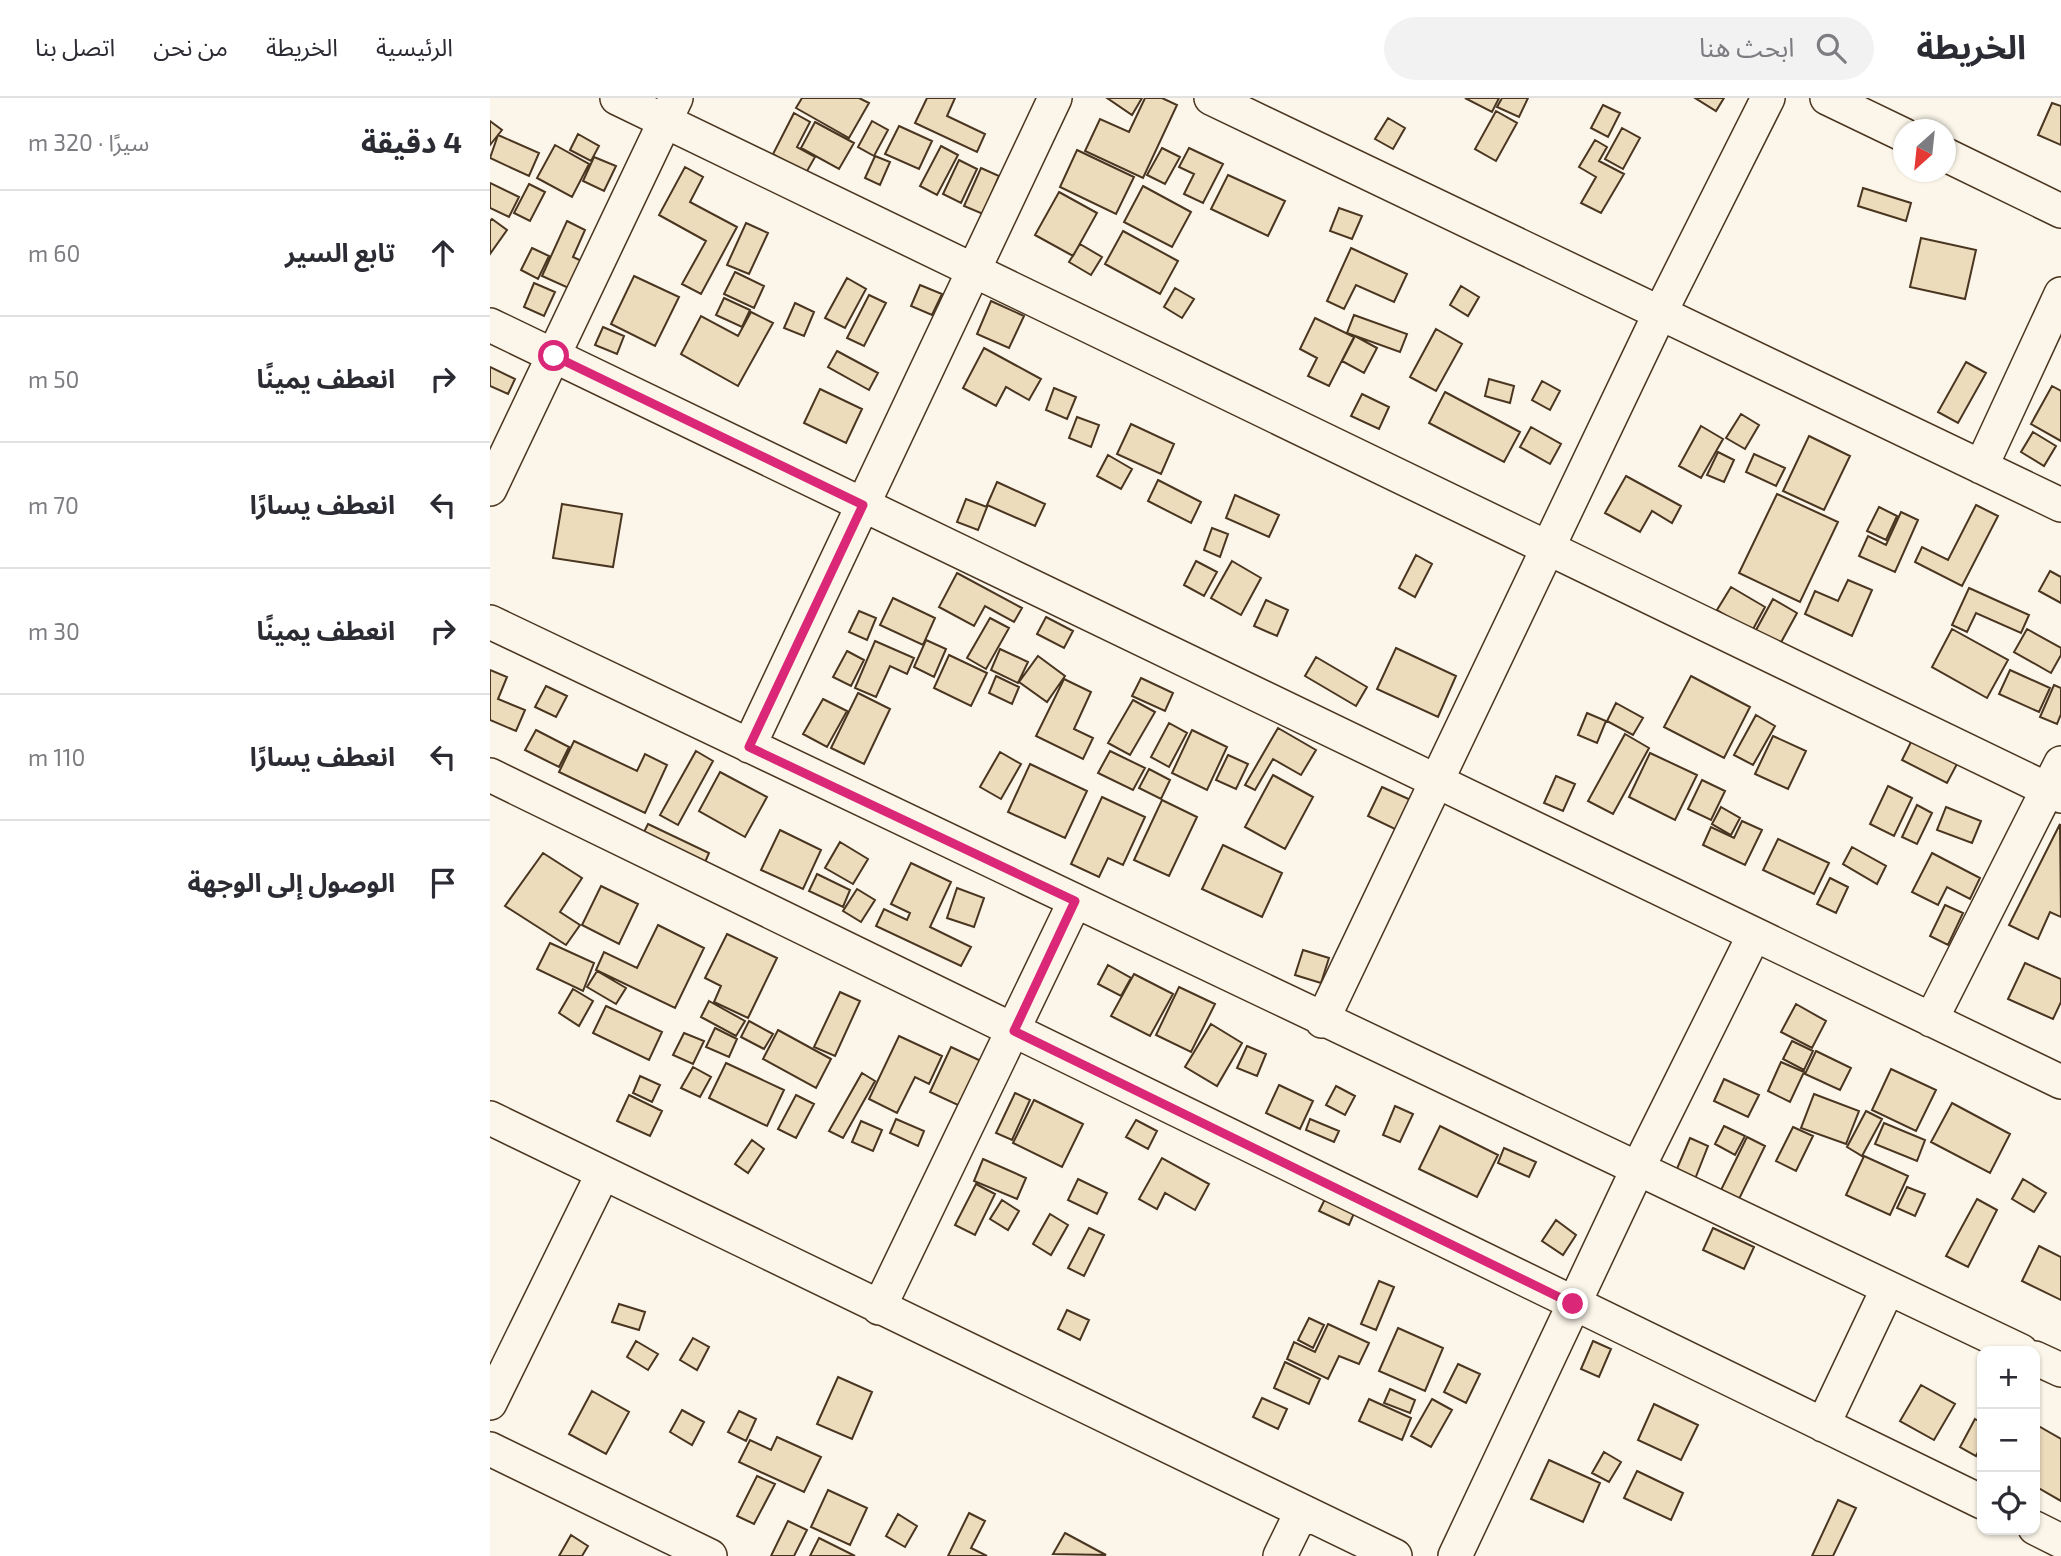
<!DOCTYPE html>
<html lang="ar">
<meta charset="utf-8">
<style>
:root{--surface:#fff;--page:#f2f2f3;--text:#2b2b33;--muted:#7c7c81;--line:#e1e1e2}
body{margin:0;font-family:"Exo 2","Noto Sans Arabic",sans-serif;background:var(--page);color:var(--text);direction:rtl}
.controls{position:absolute;right:21px;bottom:21px;display:grid;overflow:hidden;border-radius:14px;box-shadow:0 2px 5px #0004}
.controls button{width:63px;height:63px;display:grid;place-items:center;padding:0;border:0;border-bottom:2px solid var(--line);background:var(--surface);color:var(--text);font:35px sans-serif}
.compass{position:absolute;left:1403px;top:21px;width:63px;height:63px;border-radius:50%;background:var(--surface);box-shadow:0 2px 5px #0004;rotate:207deg}
.stop{position:absolute;width:21px;height:21px;margin:-16px;border:5px solid #db2777;border-radius:50%;background:#fff}
.stop.end{background:#db2777;border-color:#fff;box-shadow:0 2px 7px #0008}
.list{margin:0;padding:0;list-style:none}
h2{display:flex;justify-content:space-between;align-items:center;height:91px;margin:0;padding:0 28px;font-size:30px}
h2 small{font-size:23px;font-weight:400;color:var(--muted)}
.list li{display:grid;grid-template-columns:46px 1fr auto;gap:21px;align-items:center;box-sizing:border-box;height:126px;padding:0 28px;border-top:2px solid var(--line)}
.list b{display:block;font-size:26px;white-space:nowrap}
.list em{font-size:23px;font-style:normal;color:var(--muted)}
.icon{flex:none;width:38px;height:38px;fill:none;stroke:currentColor;stroke-width:2;stroke-linecap:round;stroke-linejoin:round}
.map{position:relative;flex:none;width:1571px;height:1458px;overflow:hidden;direction:ltr}
header{display:flex;align-items:center;gap:42px;box-sizing:border-box;height:98px;padding:0 35px;background:var(--surface);border-bottom:2px solid var(--line)}
header strong{font-size:33px}
nav{display:flex;gap:38px;margin-inline-start:auto;font-size:24px}
.search{width:490px;height:63px;background:var(--page);display:flex;align-items:center;gap:18px;box-sizing:border-box;padding:0 24px;border-radius:38px;color:var(--muted);font-size:26px}
main{display:flex}
aside{flex:1;background:var(--surface)}
.map>svg:first-child{display:block}
.building{fill:#ecdcbc;stroke:#4a3520;stroke-width:2}
.lines{fill:none;stroke-linecap:round;stroke-linejoin:round}
.street-casing{stroke:#4a3520;stroke-width:36}
.street{stroke:#fbf6e9;stroke-width:33}
.route{stroke:#db2777;stroke-width:9}
</style>
<header>
<strong>الخريطة</strong>
<div class="search"><svg class="icon" aria-label="search" viewBox="0 0 24 24"><circle cx="10" cy="10" r="6"/><path d="M15 15l6 6"/></svg>ابحث هنا</div>
<nav><a>الرئيسية</a><a>الخريطة</a><a>من نحن</a><a>اتصل بنا</a></nav>
</header>
<main>
<div class="map">
<svg width="1571" height="1458" viewBox="0 0 1571 1458">
<rect width="100%" height="100%" fill="#fbf6e9"/>
<path class="building" d="M312,0H369L379,5L359,40L306,10Z
M437,0H465L457,18L495,36L487,54L425,25Z
M617,0H652L642,17Z
M655,0H672L687,7L653,80L595,53L610,21L639,34Z
M975,0H1009L1002,14Z
M1012,0H1038L1029,19L1007,9Z
M1205,0H1234L1226,13Z
M1562,5L1571,8V47L1548,37Z
M1113,7L1130,15L1118,39L1101,30Z
M1006,13L1027,25L1006,63L985,51Z
M304,15L320,24L307,49L325,59L316,75L283,56Z
M898,20L915,30L903,51L885,41Z
M0,23L12,32L0,47Z
M382,23L398,32L384,58L368,49Z
M325,24L364,45L349,71L311,50Z
M409,28L442,43L429,71L395,56Z
M1132,30L1150,40L1133,71L1115,61Z
M88,36L109,48L101,63L80,52Z
M8,37L49,55L39,78L0,60Z
M1105,42L1117,49L1109,63L1134,76L1111,115L1091,105L1106,79L1089,69Z
M65,47L99,66L82,99L47,80Z
M451,48L468,57L447,97L430,88Z
M672,50L690,59L675,86L657,77Z
M699,50L733,66L713,105L694,96L704,76L689,69Z
M587,52L644,79L626,116L570,89Z
M385,58L400,64L390,87L375,80Z
M104,59L126,68L114,93L93,83Z
M469,62L487,71L471,105L453,96Z
M195,69L213,79L200,104L247,129L211,196L192,186L216,143L169,117Z
M491,70L509,78L493,116L474,108Z
M738,77L795,103L778,138L721,111Z
M0,85L29,99L19,119L0,110Z
M39,86L55,94L40,123L24,115Z
M653,88L701,114L682,149L634,124Z
M1373,90L1421,105L1416,123L1368,108Z
M569,94L607,115L583,158L545,137Z
M849,110L872,118L862,141L840,133Z
M2,121L17,132L0,156V123Z
M77,123L95,132L83,159L96,165L83,192L52,178Z
M256,125L278,135L259,176L237,167Z
M633,133L688,163L670,196L615,166Z
M1431,140L1486,152L1475,201L1420,189Z
M590,146L612,159L601,177L579,164Z
M42,150L59,158L48,181L31,172Z
M861,150L917,176L904,204L866,187L854,211L837,203Z
M245,174L274,188L264,210L234,196Z
M144,178L189,199L165,248L121,226Z
M357,180L376,191L355,230L335,220Z
M44,185L65,194L54,218L34,209Z
M430,187L452,196L442,217L421,208Z
M971,188L989,199L978,218L960,207Z
M685,190L704,201L692,220L674,209Z
M379,197L396,205L374,248L357,240Z
M234,200L260,212L252,229L226,217Z
M501,203L534,218L519,250L487,236Z
M305,205L324,214L314,238L294,230Z
M261,214L283,225L248,288L191,256L211,218L248,238Z
M864,217L917,236L910,254L857,235Z
M825,220L864,239L839,288L818,278L827,260L810,251Z
M113,229L134,238L127,256L105,247Z
M946,231L972,246L946,293L920,279Z
M865,238L887,250L874,275L852,263Z
M494,250L551,281L539,302L516,289L506,308L473,290Z
M347,253L388,275L379,292L338,269Z
M1476,264L1496,275L1468,325L1448,314Z
M0,269L25,281L18,296L0,288Z
M999,281L1024,288L1020,305L995,298Z
M1052,283L1070,293L1060,312L1042,302Z
M1562,288L1571,293V343L1541,326Z
M564,290L586,299L577,321L556,312Z
M330,291L372,311L356,345L314,325Z
M955,294L1030,334L1014,364L939,325Z
M872,296L899,309L889,331L861,318Z
M1251,316L1269,327L1255,351L1236,340Z
M587,319L609,327L601,349L579,340Z
M641,326L684,346L671,376L627,356Z
M1211,328L1233,341L1211,380L1189,368Z
M1041,329L1071,346L1060,366L1030,349Z
M1543,334L1566,348L1554,368L1531,354Z
M1319,338L1360,358L1334,412L1293,393Z
M1228,354L1244,362L1234,384L1217,377Z
M1264,356L1295,370L1286,388L1256,374Z
M618,357L642,371L631,391L607,378Z
M1136,378L1191,408L1182,425L1162,413L1150,434L1115,415Z
M668,382L711,404L701,425L658,403Z
M507,384L555,406L545,428L497,407Z
M1287,396L1348,424L1310,504L1249,475Z
M745,397L789,417L779,439L736,420Z
M476,401L497,409L488,432L467,424Z
M72,406L132,416L123,469L63,460Z
M1486,407L1508,418L1472,488L1425,464L1432,449L1458,462Z
M1389,409L1407,418L1396,442L1377,433Z
M1411,414L1428,422L1405,474L1369,458L1378,438L1396,447Z
M722,430L738,436L730,459L714,452Z
M926,457L942,466L925,499L909,490Z
M706,463L727,474L714,498L694,487Z
M742,463L771,480L751,517L721,500Z
M1560,473L1571,479V505L1549,493Z
M467,475L532,510L524,524L495,508L484,528L449,509Z
M1358,482L1382,492L1362,538L1315,516L1325,493L1348,503Z
M1241,489L1275,509L1262,533L1227,512Z
M1479,490L1539,517L1531,535L1486,515L1477,534L1462,527Z
M403,500L445,520L433,547L390,527Z
M1283,501L1307,515L1289,548L1265,534Z
M776,502L798,512L787,538L764,528Z
M369,513L386,520L377,542L359,534Z
M556,519L583,533L574,550L547,536Z
M500,520L519,530L496,571L477,560Z
M1462,531L1518,562L1497,600L1442,569Z
M1537,531L1571,550V557L1561,575L1524,554Z
M436,542L456,551L444,579L424,569Z
M385,543L424,560L417,576L400,568L386,599L365,590Z
M906,550L966,578L948,619L887,591Z
M510,551L538,564L528,585L501,572Z
M357,553L374,562L361,588L343,579Z
M459,557L497,575L481,608L444,590Z
M548,558L575,578L557,604L529,584Z
M826,559L877,589L866,608L815,578Z
M0,572L17,579L8,601L35,612L26,633L0,622Z
M1520,572L1560,590L1549,614L1509,596Z
M506,578L529,589L522,606L499,595Z
M1201,578L1260,609L1234,660L1174,629Z
M651,580L683,595L675,613L642,598Z
M574,581L601,594L584,631L603,640L593,661L546,638Z
M1564,587L1571,590V616L1567,626L1550,619Z
M56,588L77,598L66,619L45,609Z
M368,595L400,611L374,666L341,650Z
M333,601L357,613L337,649L313,636Z
M643,602L665,614L640,657L618,645Z
M1126,605L1153,620L1143,637L1117,623Z
M1097,615L1116,623L1107,645L1088,637Z
M1266,617L1285,628L1263,667L1244,657Z
M679,625L697,635L679,669L661,659Z
M788,630L826,652L811,677L783,661L765,692L755,687Z
M46,632L79,649L69,669L35,652Z
M702,632L737,649L717,692L682,675Z
M1135,636L1159,650L1123,716L1098,703Z
M1283,638L1316,653L1298,691L1265,676Z
M1422,642L1467,666L1457,685L1412,662Z
M84,643L147,673L155,656L177,667L155,715L69,674Z
M206,653L223,663L188,727L170,717Z
M620,653L655,670L643,692L608,675Z
M510,654L531,666L511,701L490,689Z
M1160,655L1207,677L1185,722L1139,699Z
M738,657L758,666L746,691L726,682Z
M540,666L597,693L575,740L518,714Z
M659,671L680,682L671,701L649,690Z
M230,674L277,699L255,739L209,713Z
M783,677L823,699L795,751L755,729Z
M1066,678L1085,686L1073,713L1054,705Z
M1212,682L1235,693L1221,722L1198,711Z
M1398,688L1422,700L1404,738L1380,726Z
M892,689L923,703L909,733L878,718Z
M612,699L655,719L633,767L618,760L609,779L581,766Z
M672,702L707,719L679,778L644,762Z
M1427,707L1442,715L1427,746L1412,739Z
M1231,709L1250,720L1241,737L1222,726Z
M1456,709L1491,723L1482,745L1447,732Z
M1252,723L1272,732L1255,767L1213,747L1221,729L1244,740Z
M158,726L219,755L213,769L151,740Z
M1570,726L1571,819L1560,814L1548,841L1519,827Z
M290,732L331,752L313,791L271,772Z
M1288,741L1339,765L1324,796L1273,772Z
M350,744L378,761L363,786L335,770Z
M733,747L792,775L772,819L712,791Z
M1362,749L1396,768L1387,786L1353,766Z
M53,755L92,780L70,814L90,827L76,847L15,808Z
M1442,755L1490,780L1480,801L1457,789L1448,807L1422,794Z
M421,765L461,784L440,829L481,849L471,868L386,828L394,811L417,822L420,815L401,806Z
M327,776L360,792L353,809L319,793Z
M1340,780L1358,789L1346,815L1327,806Z
M111,788L148,806L129,846L92,827Z
M467,790L494,800L484,829L457,820Z
M367,791L385,802L371,824L353,813Z
M1455,807L1473,815L1458,847L1440,838Z
M168,827L214,850L185,910L106,872L114,854L147,870Z
M237,836L287,860L258,920L224,904L231,888L215,880Z
M60,845L104,865L93,893L47,871Z
M813,852L839,860L831,885L805,877Z
M1535,865L1571,881V904L1563,921L1518,901Z
M618,867L641,880L631,898L608,886Z
M107,873L136,890L126,906L97,889Z
M644,876L683,896L660,938L621,918Z
M689,889L725,906L701,954L666,937Z
M83,891L103,903L89,928L69,915Z
M350,894L370,903L345,958L324,949Z
M219,903L255,923L246,938L211,919Z
M1306,906L1336,923L1322,950L1291,934Z
M116,908L172,934L159,962L103,935Z
M259,923L283,936L274,951L251,939Z
M721,926L752,945L727,988L695,969Z
M225,930L247,941L239,959L216,949Z
M288,932L341,961L326,990L273,961Z
M194,935L214,943L203,966L183,957Z
M409,938L452,958L439,986L425,979L407,1015L379,1001Z
M1302,943L1323,953L1314,972L1293,961Z
M757,948L776,956L767,978L747,970Z
M461,949L491,963L470,1008L440,994Z
M1326,953L1361,970L1350,992L1315,976Z
M1291,964L1314,974L1300,1004L1278,993Z
M236,965L294,992L277,1028L219,1000Z
M203,969L221,979L210,999L191,990Z
M1401,971L1446,992L1426,1033L1382,1012Z
M372,975L385,983L353,1040L339,1033Z
M150,978L170,987L162,1004L143,995Z
M1234,981L1269,997L1258,1019L1224,1003Z
M789,987L823,1003L810,1031L776,1015Z
M846,988L865,998L855,1017L836,1007Z
M525,995L540,1002L522,1042L506,1035Z
M1324,996L1369,1013L1356,1046L1311,1030Z
M139,997L172,1013L160,1038L127,1023Z
M306,997L324,1006L306,1040L288,1031Z
M544,1002L593,1026L572,1069L523,1045Z
M1462,1005L1520,1036L1500,1075L1441,1044Z
M905,1008L923,1016L910,1044L893,1037Z
M1376,1013L1392,1021L1372,1058L1357,1049Z
M406,1021L434,1033L428,1048L400,1035Z
M820,1021L849,1033L844,1044L816,1032Z
M646,1022L667,1033L658,1051L636,1039Z
M371,1023L392,1032L383,1053L362,1044Z
M1394,1025L1435,1042L1427,1063L1385,1046Z
M950,1028L1008,1057L987,1099L929,1071Z
M1234,1028L1255,1038L1245,1057L1225,1046Z
M1303,1029L1323,1038L1306,1073L1286,1063Z
M1257,1039L1275,1048L1249,1101L1231,1092Z
M1200,1040L1218,1048L1205,1081L1186,1073Z
M262,1042L274,1051L258,1075L245,1066Z
M1014,1050L1046,1064L1039,1079L1008,1065Z
M1374,1058L1418,1078L1400,1117L1356,1097Z
M672,1060L719,1086L705,1112L675,1095L667,1111L649,1101Z
M493,1061L536,1080L527,1101L484,1083Z
M588,1081L617,1095L607,1116L578,1102Z
M1533,1081L1556,1095L1544,1114L1522,1101Z
M486,1086L505,1096L485,1137L465,1127Z
M1417,1089L1435,1096L1425,1118L1407,1110Z
M836,1099L865,1113L859,1127L829,1113Z
M1487,1101L1507,1112L1478,1169L1456,1158Z
M512,1102L529,1113L518,1132L500,1121Z
M560,1116L578,1127L561,1157L543,1146Z
M1066,1122L1086,1137L1073,1157L1052,1143Z
M599,1130L614,1137L594,1178L578,1170Z
M1223,1130L1264,1149L1254,1171L1213,1152Z
M1549,1148L1571,1159V1202L1532,1183Z
M889,1183L904,1189L886,1232L871,1226Z
M129,1206L155,1214L149,1232L122,1224Z
M577,1212L599,1222L590,1242L568,1231Z
M819,1220L834,1227L823,1250L808,1242Z
M838,1226L879,1245L869,1266L849,1258L838,1281L797,1261L804,1244L825,1254Z
M908,1230L953,1250L935,1293L889,1273Z
M203,1240L219,1249L207,1272L190,1262Z
M146,1243L168,1256L158,1272L137,1259Z
M1103,1243L1121,1251L1109,1279L1091,1271Z
M795,1264L830,1281L819,1306L784,1290Z
M968,1266L990,1276L976,1305L954,1294Z
M348,1279L382,1294L362,1341L327,1326Z
M1431,1287L1465,1306L1444,1342L1410,1323Z
M900,1291L925,1302L920,1315L894,1305Z
M102,1293L139,1314L116,1356L79,1336Z
M772,1300L797,1311L788,1331L763,1319Z
M879,1301L921,1320L912,1342L869,1323Z
M942,1301L962,1312L941,1349L921,1338Z
M1164,1306L1208,1327L1191,1362L1148,1342Z
M192,1312L214,1324L202,1347L180,1334Z
M249,1313L266,1321L256,1343L238,1334Z
M1485,1321L1492,1325V1346L1486,1358L1470,1349Z
M1545,1326L1571,1341V1403L1545,1388Z
M287,1339L331,1359L314,1394L249,1364L260,1342L281,1352Z
M1114,1354L1131,1364L1119,1384L1102,1375Z
M1059,1362L1110,1385L1093,1424L1041,1401Z
M1147,1373L1193,1395L1181,1422L1134,1400Z
M267,1378L285,1386L264,1426L247,1418Z
M338,1392L377,1410L360,1447L321,1429Z
M1348,1402L1366,1410L1343,1458H1322Z
M479,1415L495,1423L481,1450L497,1458H458Z
M408,1416L427,1428L415,1449L396,1438Z
M298,1423L317,1432L304,1458H281Z
M575,1435L616,1457L563,1456Z
M81,1437L98,1448L92,1458H69Z
M329,1440L365,1458H320Z"/>
<g class="lines">
<defs>
<path id="street" d="M127,0L1571,698
M721,0L1571,407
M1337,0L1414,37
M1456,57L1571,113
M0,227L1571,984
M1491,369L1571,196
M0,391L186,0
M0,524L1531,1253
M259,648L565,0
M0,677L1492,1404
M1441,922L1571,665
M832,923L1170,215L1278,0
M0,1020L905,1458
M389,1210L585,803
M1545,1260L1571,1272
M0,1305L113,1075
M1333,1327L1398,1190
M0,1351L220,1458
M1545,1430L1571,1443
M790,1458L812,1413
M965,1458L1148,1070L1264,837"/>
</defs>
<use href="#street" class="street-casing"/>
<use href="#street" class="street"/>
</g>
<g class="lines">
<path class="route" d="M64,258L373,407L259,649L585,803L524,933L1083,1206"/>
</g>
</svg>
<div class="controls">
<button>+</button>
<button>−</button>
<button><svg class="icon" aria-label="locate" viewBox="0 0 24 24"><circle cx="12" cy="12" r="6"/><path d="M12 2v4M12 18v4M2 12h4M18 12h4"/></svg></button>
</div>
<svg class="compass" viewBox="-18 -18 36 36"><path d="M0-13l5 13h-10z" fill="#e53935"/><path d="M0 13l5-13h-10z" fill="#7c7c81"/></svg>
<div class="stop" style="left:64px;top:258px"></div>
<div class="stop end" style="left:1083px;top:1206px"></div>
</div>
<aside>
<h2>4 دقيقة<small>سيرًا · 320 m</small></h2>
<ul class="list">
<li><svg class="icon" aria-label="ahead" viewBox="0 0 24 24"><path d="M12 20V5M6 11l6-6 6 6"/></svg><div><b>تابع السير</b></div><em>60 m</em></li>
<li><svg class="icon" aria-label="right" viewBox="0 0 24 24"><path d="M7 20v-9h11M14 6l5 5-5 5"/></svg><div><b>انعطف يمينًا</b></div><em>50 m</em></li>
<li><svg class="icon" aria-label="left" viewBox="0 0 24 24"><path d="M17 20v-9H6M10 6l-5 5 5 5"/></svg><div><b>انعطف يسارًا</b></div><em>70 m</em></li>
<li><svg class="icon" aria-label="right" viewBox="0 0 24 24"><path d="M7 20v-9h11M14 6l5 5-5 5"/></svg><div><b>انعطف يمينًا</b></div><em>30 m</em></li>
<li><svg class="icon" aria-label="left" viewBox="0 0 24 24"><path d="M17 20v-9H6M10 6l-5 5 5 5"/></svg><div><b>انعطف يسارًا</b></div><em>110 m</em></li>
<li><svg class="icon" aria-label="arrive" viewBox="0 0 24 24"><path d="M6 21V4h12l-3 4 3 4H6"/></svg><div><b>الوصول إلى الوجهة</b></div></li>
</ul>
</aside>
</main>
